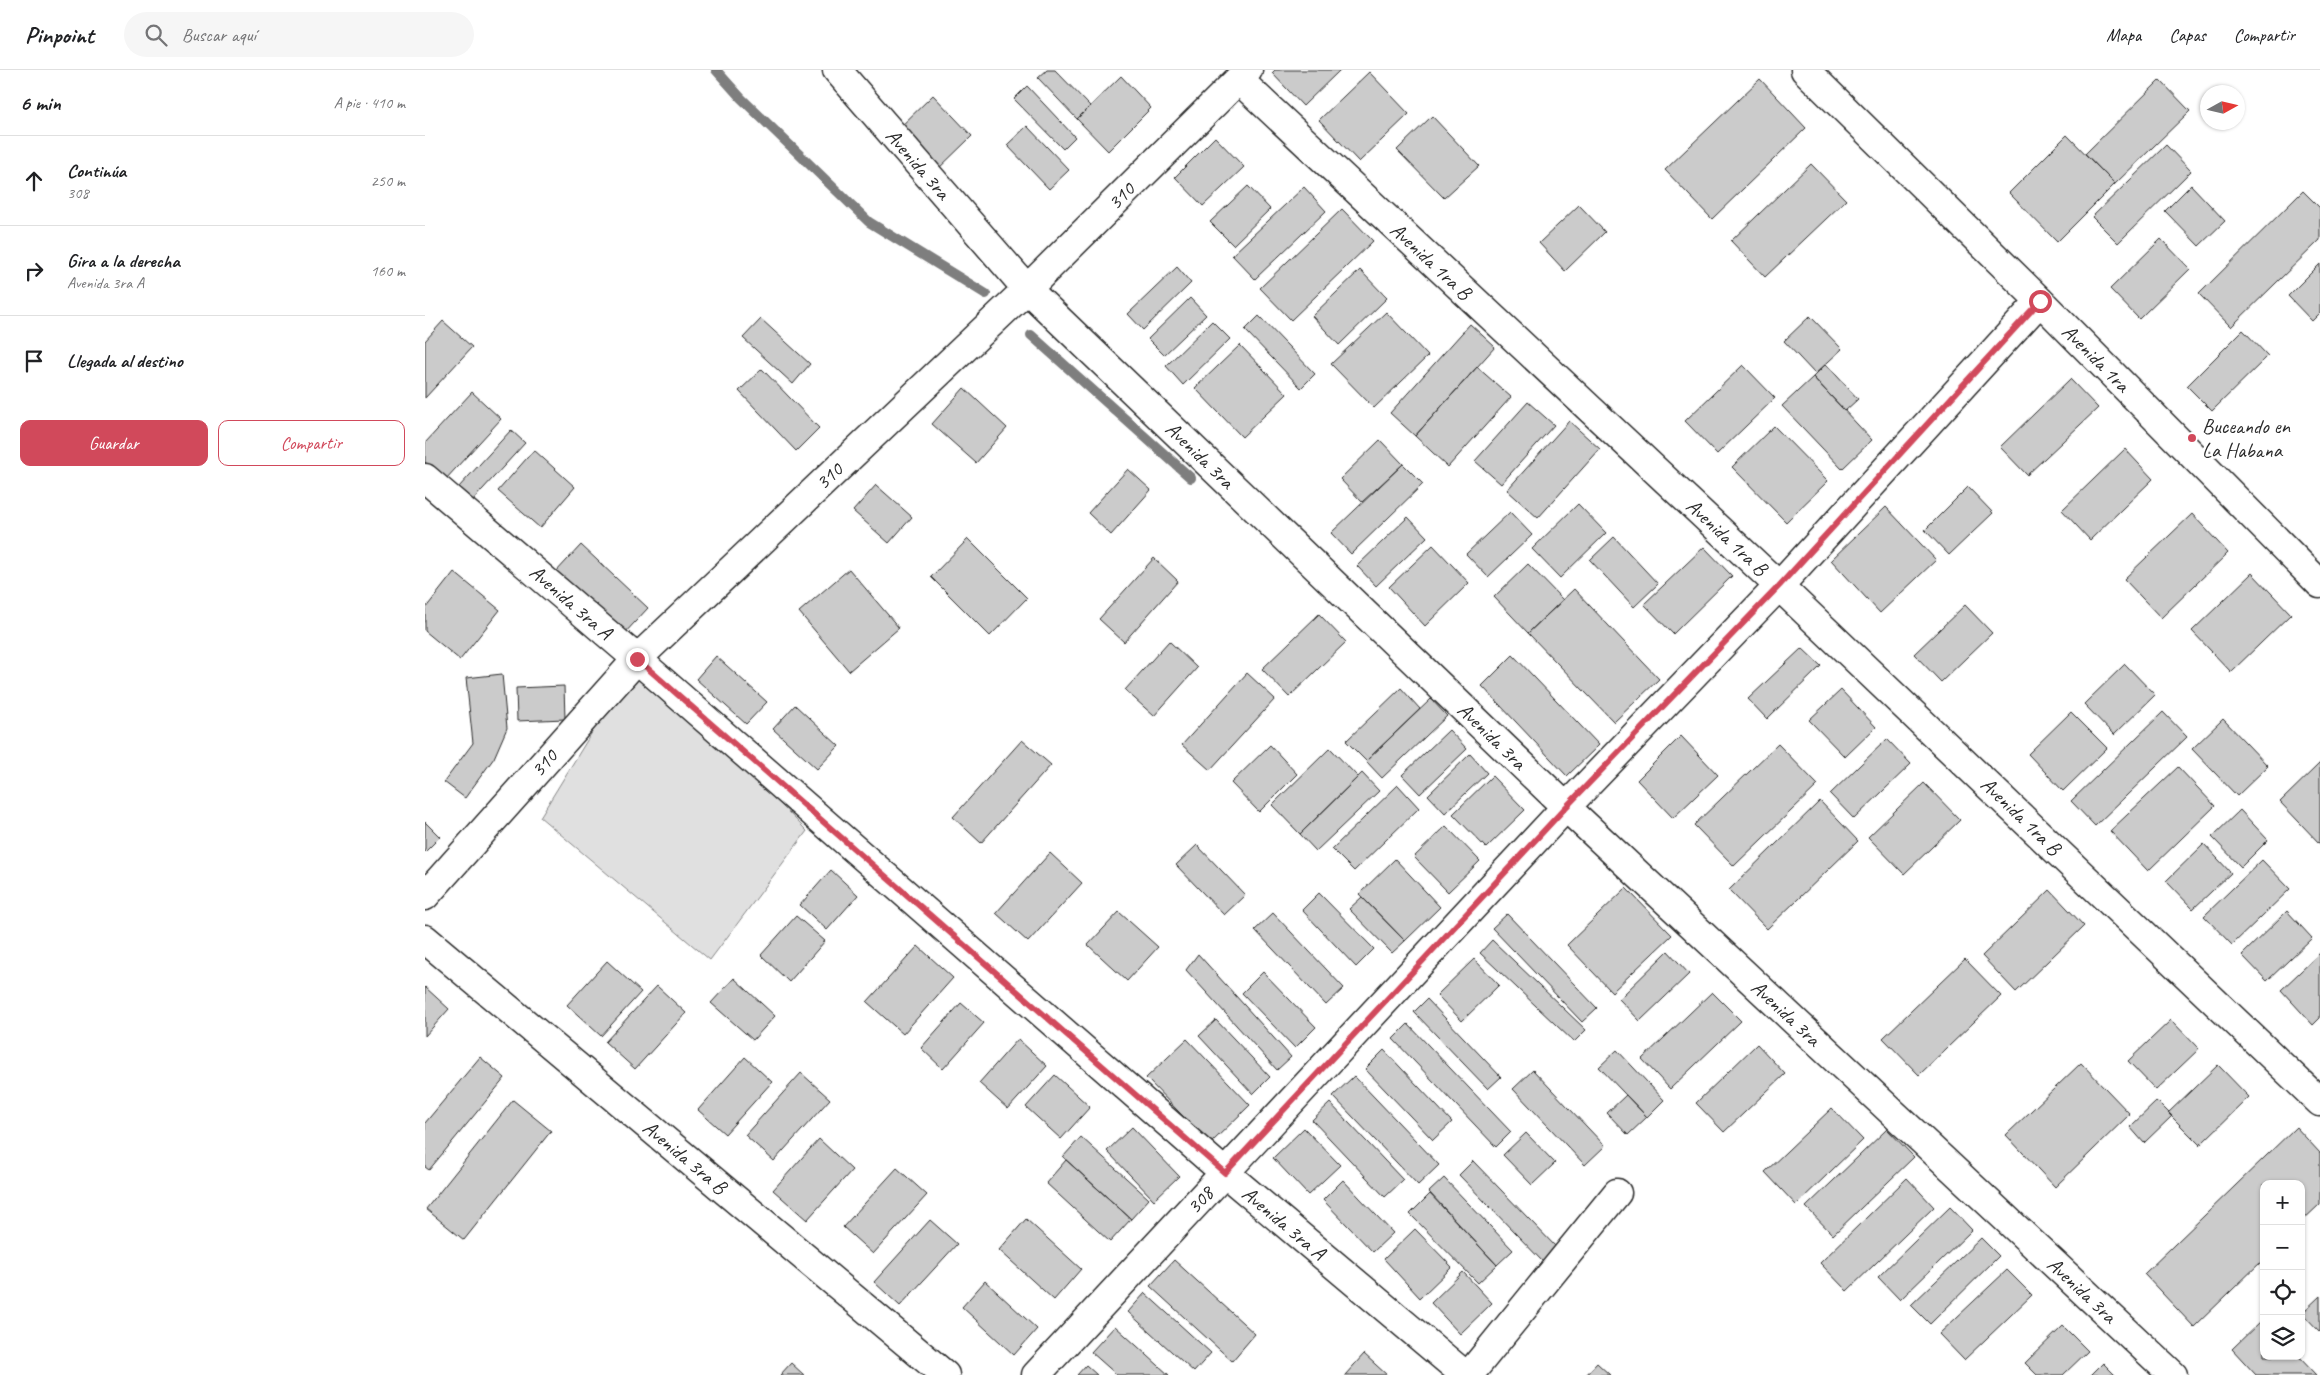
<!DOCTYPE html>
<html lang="es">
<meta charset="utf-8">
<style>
:root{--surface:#fff;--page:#f6f6f6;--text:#202124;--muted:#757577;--line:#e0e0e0;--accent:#d1495b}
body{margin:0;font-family:Caveat,sans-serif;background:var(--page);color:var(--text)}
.controls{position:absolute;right:15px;bottom:15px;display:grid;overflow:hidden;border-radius:10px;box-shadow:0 1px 4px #0004}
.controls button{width:45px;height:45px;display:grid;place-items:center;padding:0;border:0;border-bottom:1px solid var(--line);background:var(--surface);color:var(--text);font:25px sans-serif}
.compass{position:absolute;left:1775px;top:15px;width:45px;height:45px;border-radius:50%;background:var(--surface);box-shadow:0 1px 4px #0004;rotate:82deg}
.stop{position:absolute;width:15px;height:15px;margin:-11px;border:4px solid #d1495b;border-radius:50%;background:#fff}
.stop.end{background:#d1495b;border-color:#fff;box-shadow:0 1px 5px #0008}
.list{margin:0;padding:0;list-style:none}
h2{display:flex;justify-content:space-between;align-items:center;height:65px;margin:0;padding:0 20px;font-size:21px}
h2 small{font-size:16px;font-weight:400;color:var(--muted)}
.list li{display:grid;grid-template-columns:32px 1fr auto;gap:15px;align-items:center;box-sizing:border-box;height:90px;padding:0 20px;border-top:1px solid var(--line)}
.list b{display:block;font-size:19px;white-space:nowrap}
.list p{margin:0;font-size:16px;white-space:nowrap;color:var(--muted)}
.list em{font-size:16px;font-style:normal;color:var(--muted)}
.actions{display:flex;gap:10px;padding:15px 20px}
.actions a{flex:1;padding:11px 0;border:1px solid var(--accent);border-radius:10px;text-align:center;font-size:18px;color:var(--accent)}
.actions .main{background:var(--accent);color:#fff}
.icon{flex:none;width:28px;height:28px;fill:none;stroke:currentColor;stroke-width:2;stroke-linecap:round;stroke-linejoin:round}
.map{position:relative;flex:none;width:1895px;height:1305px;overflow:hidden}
header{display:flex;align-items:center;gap:30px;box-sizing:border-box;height:70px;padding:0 25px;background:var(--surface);border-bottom:1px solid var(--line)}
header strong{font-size:24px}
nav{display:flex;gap:28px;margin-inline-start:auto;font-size:18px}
.search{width:350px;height:45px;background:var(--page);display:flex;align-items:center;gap:12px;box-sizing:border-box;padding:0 18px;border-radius:28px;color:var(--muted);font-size:19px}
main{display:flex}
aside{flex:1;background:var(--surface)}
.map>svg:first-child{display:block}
.green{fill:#e0e0e0;stroke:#868686}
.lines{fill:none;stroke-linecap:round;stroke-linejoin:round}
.stream{stroke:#7e7e7e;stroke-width:10}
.building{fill:#cbcbcb;stroke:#2b2b2b}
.minor-casing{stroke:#2b2b2b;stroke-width:31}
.minor{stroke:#fff;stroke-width:28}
.route{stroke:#d1495b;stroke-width:6}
.poi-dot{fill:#d1495b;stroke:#fff;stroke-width:2}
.labels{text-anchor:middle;stroke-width:5;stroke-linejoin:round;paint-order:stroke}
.street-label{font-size:21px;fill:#2b2b2b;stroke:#fff}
.poi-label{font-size:21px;fill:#2b2b2b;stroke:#fff;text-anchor:start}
</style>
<header>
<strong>Pinpoint</strong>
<div class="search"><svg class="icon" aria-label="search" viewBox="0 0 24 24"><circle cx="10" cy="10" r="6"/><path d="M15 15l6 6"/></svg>Buscar aquí</div>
<nav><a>Mapa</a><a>Capas</a><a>Compartir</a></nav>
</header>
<main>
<aside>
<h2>6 min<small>A pie · 410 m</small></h2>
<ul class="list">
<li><svg class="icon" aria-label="ahead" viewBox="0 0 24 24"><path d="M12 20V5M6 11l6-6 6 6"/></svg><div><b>Continúa</b><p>308</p></div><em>250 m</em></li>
<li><svg class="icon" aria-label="right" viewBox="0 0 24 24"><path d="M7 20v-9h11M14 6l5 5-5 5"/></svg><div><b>Gira a la derecha</b><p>Avenida 3ra A</p></div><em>160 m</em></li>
<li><svg class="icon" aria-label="arrive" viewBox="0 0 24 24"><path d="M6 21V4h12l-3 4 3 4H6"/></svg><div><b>Llegada al destino</b></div></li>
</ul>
<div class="actions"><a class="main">Guardar</a><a>Compartir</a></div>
</aside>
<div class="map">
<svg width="1895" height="1305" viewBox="0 0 1895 1305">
<rect width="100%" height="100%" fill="#fff"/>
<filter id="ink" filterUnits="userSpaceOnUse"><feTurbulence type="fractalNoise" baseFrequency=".02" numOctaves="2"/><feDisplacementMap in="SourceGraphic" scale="10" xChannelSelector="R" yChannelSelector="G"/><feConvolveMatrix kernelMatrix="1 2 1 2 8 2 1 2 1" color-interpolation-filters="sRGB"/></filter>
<g filter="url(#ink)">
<path class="green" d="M212,589L382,761L285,890L115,747Z"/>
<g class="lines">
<path class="stream" d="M291,0L316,28L444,152L561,224
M606,265L766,408"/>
</g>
<path class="building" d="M622,0H630L665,36L652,49L613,8Z
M850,0H915L878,36L847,3Z
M944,2L984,44L934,92L894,50Z
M696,6L726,38L683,81L652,49Z
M1335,9L1381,58L1287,149L1240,100Z
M1735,10L1765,41L1690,114L1660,84Z
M602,16L650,67L638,79L589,29Z
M508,25L547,66L507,105L468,64Z
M1007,46L1054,96L1019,128L972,80Z
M602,56L644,100L624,119L582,75Z
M1642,65L1690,114L1632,172L1584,123Z
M790,67L819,97L778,136L750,107Z
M1741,75L1766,101L1693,173L1667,147Z
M1386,94L1421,130L1340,207L1306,171Z
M1766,115L1800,151L1774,176L1740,141Z
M823,116L845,139L808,175L785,152Z
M879,117L901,141L830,209L807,185Z
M1878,121L1895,138V170L1806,257L1774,224Z
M1154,135L1180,162L1140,201L1114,173Z
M917,139L948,171L866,250L835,218Z
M1736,169L1765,199L1714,249L1685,219Z
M1895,194V243L1887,251L1863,226Z
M752,197L766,213L718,260L703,244Z
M935,200L962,228L914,275L887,246Z
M765,228L781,245L739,285L723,269Z
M961,242L1003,286L949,338L906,294Z
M834,246L890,304L876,318L820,260Z
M1385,246L1417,279L1390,304L1359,271Z
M336,249L385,294L368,314L318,268Z
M18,251L47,277L0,328V271Z
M787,251L805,269L758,315L741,296Z
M1045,254L1070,277L990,366L965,343Z
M1818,260L1843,286L1787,341L1762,316Z
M815,275L862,324L817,367L770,318Z
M1401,294L1433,329L1420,341L1388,307Z
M1318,295L1350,328L1292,384L1260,351Z
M1052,297L1086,327L1023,397L990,366Z
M337,299L394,358L371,381L314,321Z
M1388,307L1447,370L1417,399L1357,336Z
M1645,309L1673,338L1602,405L1575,377Z
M539,318L582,358L551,393L507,354Z
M47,322L76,349L20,410L0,392V373Z
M1103,332L1129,355L1076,414L1050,391Z
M1144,351L1175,379L1113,448L1082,420Z
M1349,356L1403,411L1361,452L1307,397Z
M86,360L100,373L47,431L33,418Z
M955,370L978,394L937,432L915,409Z
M1700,379L1728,409L1665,470L1637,440Z
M109,380L150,417L115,458L73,421Z
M978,394L998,414L926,484L906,463Z
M703,399L726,420L686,465L663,443Z
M451,415L487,447L464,473L428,441Z
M1543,417L1568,443L1524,485L1500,460Z
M1153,434L1181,463L1135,508L1107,479Z
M1461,437L1511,490L1455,543L1406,490Z
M1085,442L1107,465L1063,507L1041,484Z
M1767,444L1803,483L1736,548L1699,509Z
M983,447L1002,467L951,516L932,496Z
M1189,467L1233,514L1209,537L1165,490Z
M543,469L602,528L565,566L506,507Z
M156,475L223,538L198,565L130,503Z
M1008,475L1044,513L1000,556L964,517Z
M1279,477L1307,506L1248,564L1219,534Z
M729,488L753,511L699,572L674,549Z
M1103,494L1138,530L1103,563L1069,527Z
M424,499L474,558L424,601L374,542Z
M29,502L75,540L35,590L0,561V539Z
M1827,503L1866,544L1806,602L1767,561Z
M1149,519L1234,609L1189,652L1103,563Z
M1540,535L1567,563L1516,612L1489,584Z
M894,544L921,572L864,627L837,599Z
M744,571L772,598L729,646L700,620Z
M1377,578L1396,596L1342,649L1323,629Z
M1088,585L1174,675L1142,706L1057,616Z
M291,586L342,632L321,654L271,609Z
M1700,594L1730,625L1689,665L1659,634Z
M822,603L850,629L785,700L757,675Z
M77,604L82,658L69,688L40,728L19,712L48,673L41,608Z
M139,616L140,649L92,651L91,618Z
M976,618L995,639L941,691L921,671Z
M1416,620L1451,657L1420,687L1384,650Z
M1006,629L1022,646L957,708L941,691Z
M370,635L414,676L392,699L348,659Z
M1646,642L1682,678L1638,721L1603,684Z
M1738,642L1762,667L1670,756L1646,731Z
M1798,649L1843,696L1812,726L1767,679Z
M1024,660L1042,679L995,724L977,705Z
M1256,666L1293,705L1248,748L1212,710Z
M1462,669L1486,694L1429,749L1405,724Z
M597,670L626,695L556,773L528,747Z
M1353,674L1393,715L1309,796L1269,755Z
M845,675L872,704L834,742L806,713Z
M905,678L933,707L875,764L847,735Z
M1045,684L1062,703L1020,743L1003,725Z
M1895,693V774L1855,732Z
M1753,697L1790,736L1723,801L1685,761Z
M937,703L954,721L891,781L875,764Z
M1067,706L1100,740L1061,778L1028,744Z
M1499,713L1535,750L1479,804L1443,767Z
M973,715L994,738L929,801L907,779Z
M1395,731L1433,771L1342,859L1304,820Z
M1815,740L1843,770L1816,797L1787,767Z
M0,752L15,767L0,782Z
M1021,756L1055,791L1023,822L989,787Z
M1779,774L1806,803L1768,839L1741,811Z
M772,775L820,825L799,845L751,795Z
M625,783L657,813L603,872L571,843Z
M970,789L1015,837L980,871L934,824Z
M1837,790L1865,819L1807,875L1779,846Z
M406,800L433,825L402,860L375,835Z
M1201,818L1247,865L1187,922L1142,875Z
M1625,820L1659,856L1591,922L1557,886Z
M894,823L949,879L931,897L877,840Z
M937,827L980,871L967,883L924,839Z
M1862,841L1887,868L1842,911L1817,885Z
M694,842L733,877L702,911L663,875Z
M848,843L919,918L901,935L830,860Z
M1082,844L1172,938L1157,952L1067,858Z
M371,846L400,871L364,912L336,885Z
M1067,870L1161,960L1149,972L1055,883Z
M493,876L528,908L478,964L442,932Z
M1243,881L1264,904L1215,951L1194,929Z
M1895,883V948L1888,955L1856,920Z
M773,884L866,987L852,1000L761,900Z
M1049,889L1074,915L1037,951L1012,925Z
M1540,889L1576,926L1494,1005L1458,968Z
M182,891L216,922L176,966L142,935Z
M838,902L891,957L870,978L817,923Z
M309,908L350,946L328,970L286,933Z
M232,916L261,943L210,999L180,972Z
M0,917L24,939L0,966Z
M1287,922L1316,951L1245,1019L1217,989Z
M1002,929L1076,1007L1063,1019L989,942Z
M536,933L559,953L518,999L496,978Z
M791,950L845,1007L828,1024L774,966Z
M1746,950L1774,979L1731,1020L1703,991Z
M983,954L1086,1062L1071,1077L968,969Z
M593,969L622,996L583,1039L554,1013Z
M762,969L825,1035L785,1074L721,1008Z
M1332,974L1360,1004L1299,1062L1271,1033Z
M959,980L1027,1052L1008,1070L940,999Z
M1192,980L1239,1030L1222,1047L1174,997Z
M55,987L80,1008L4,1100L0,1097V1053Z
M320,987L347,1012L300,1064L273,1040Z
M1656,993L1705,1044L1630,1117L1581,1065Z
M1793,995L1824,1027L1775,1075L1743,1043Z
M1108,1000L1180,1076L1160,1095L1088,1019Z
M376,1003L405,1029L349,1091L320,1065Z
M630,1005L665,1037L636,1069L601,1037Z
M929,1006L1014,1095L993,1115L908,1026Z
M1201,1025L1222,1047L1203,1065L1182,1043Z
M88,1030L126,1061L39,1170L1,1139Z
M1732,1031L1747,1046L1719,1073L1705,1057Z
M905,1033L978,1110L960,1127L887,1050Z
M1407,1038L1438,1070L1371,1135L1340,1102Z
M707,1057L754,1106L729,1130L682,1081Z
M1871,1057L1895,1083V1134L1876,1152V1114H1839V1189L1769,1257L1719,1204Z
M879,1058L915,1095L883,1125L848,1088Z
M1462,1059L1489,1087L1408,1165L1381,1137Z
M1101,1063L1130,1093L1107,1115L1078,1085Z
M656,1067L724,1129L706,1149L638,1087Z
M394,1069L427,1100L382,1150L348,1120Z
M641,1090L706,1149L685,1172L621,1113Z
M1048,1091L1133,1179L1119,1193L1034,1105Z
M472,1098L502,1125L448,1184L418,1157Z
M1019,1108L1088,1180L1072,1195L1004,1122Z
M1482,1108L1509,1137L1422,1221L1395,1193Z
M918,1110L968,1163L948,1182L898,1130Z
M1005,1124L1072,1195L1053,1213L985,1144Z
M1525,1137L1547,1160L1475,1230L1453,1207Z
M601,1149L656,1199L629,1230L574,1180Z
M505,1150L532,1174L475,1236L449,1212Z
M990,1159L1027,1197L995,1228L959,1189Z
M1556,1168L1574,1186L1505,1254L1486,1235Z
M749,1190L830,1264L807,1291L725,1216Z
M1582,1200L1607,1225L1539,1290L1514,1264Z
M1038,1202L1067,1233L1035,1264L1006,1233Z
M560,1211L612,1259L589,1285L537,1237Z
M720,1223L786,1283L769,1302L703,1242Z
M1895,1226V1262L1877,1243Z
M1838,1249L1839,1286H1873L1891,1305H1831L1807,1279Z
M690,1256L744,1305H692L666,1282Z
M1638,1256L1663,1281L1638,1305H1612L1600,1293Z
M939,1284L962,1305H920Z
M366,1293L379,1305H355Z
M1172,1293L1185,1305H1161Z
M1678,1293L1690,1305H1666Z
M661,1295L672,1305H652Z"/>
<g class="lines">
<defs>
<path id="minor" d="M412,0L602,219L1141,737L1748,1305
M1380,0L1615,231L1895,514
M814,10L1354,516L1895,1032
M0,408L212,589L800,1103L1040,1305
M0,826L212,589L602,219L823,0
M0,869L520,1305
M611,1305L1141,737L1354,516L1615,231
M1044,1305L1192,1123"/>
</defs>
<use href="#minor" class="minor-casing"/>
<use href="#minor" class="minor"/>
</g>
</g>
<g class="lines" filter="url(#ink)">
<path class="route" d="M212,589L800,1103L1141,737L1354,516L1615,231"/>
</g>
<circle class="poi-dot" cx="1767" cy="368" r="5"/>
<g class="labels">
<g class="street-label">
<text transform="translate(493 94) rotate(49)" y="7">Avenida 3ra</text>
<text transform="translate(696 126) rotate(-45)" y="7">310</text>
<text transform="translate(1006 191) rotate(43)" y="7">Avenida 1ra B</text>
<text transform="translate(1671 288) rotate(45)" y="7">Avenida 1ra</text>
<text transform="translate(775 385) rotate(44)" y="7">Avenida 3ra</text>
<text transform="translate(404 406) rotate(-43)" y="7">310</text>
<text transform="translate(1302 467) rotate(43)" y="7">Avenida 1ra B</text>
<text transform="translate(146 532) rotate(41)" y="7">Avenida 3ra A</text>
<text transform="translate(1067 666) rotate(44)" y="7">Avenida 3ra</text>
<text transform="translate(119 693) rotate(-48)" y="7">310</text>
<text transform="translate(1596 746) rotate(44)" y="7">Avenida 1ra B</text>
<text transform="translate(1361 943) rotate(43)" y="7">Avenida 3ra</text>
<text transform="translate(260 1087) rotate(40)" y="7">Avenida 3ra B</text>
<text transform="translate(775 1130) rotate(-47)" y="7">308</text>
<text transform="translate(859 1153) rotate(40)" y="7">Avenida 3ra A</text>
<text transform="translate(1657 1220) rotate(43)" y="7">Avenida 3ra</text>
</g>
<g class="poi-label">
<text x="1777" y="363">Buceando en<tspan x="1777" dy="24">La Habana</tspan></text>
</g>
</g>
</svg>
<div class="controls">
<button>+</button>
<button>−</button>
<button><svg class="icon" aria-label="locate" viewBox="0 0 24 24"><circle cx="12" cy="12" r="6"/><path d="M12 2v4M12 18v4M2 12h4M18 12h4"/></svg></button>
<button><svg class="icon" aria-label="layers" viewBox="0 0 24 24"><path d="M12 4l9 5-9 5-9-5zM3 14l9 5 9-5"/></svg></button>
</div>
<svg class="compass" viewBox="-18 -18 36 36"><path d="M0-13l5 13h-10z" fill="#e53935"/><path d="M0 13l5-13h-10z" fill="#757577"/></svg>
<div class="stop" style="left:1615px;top:231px"></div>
<div class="stop end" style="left:212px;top:589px"></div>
</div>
</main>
